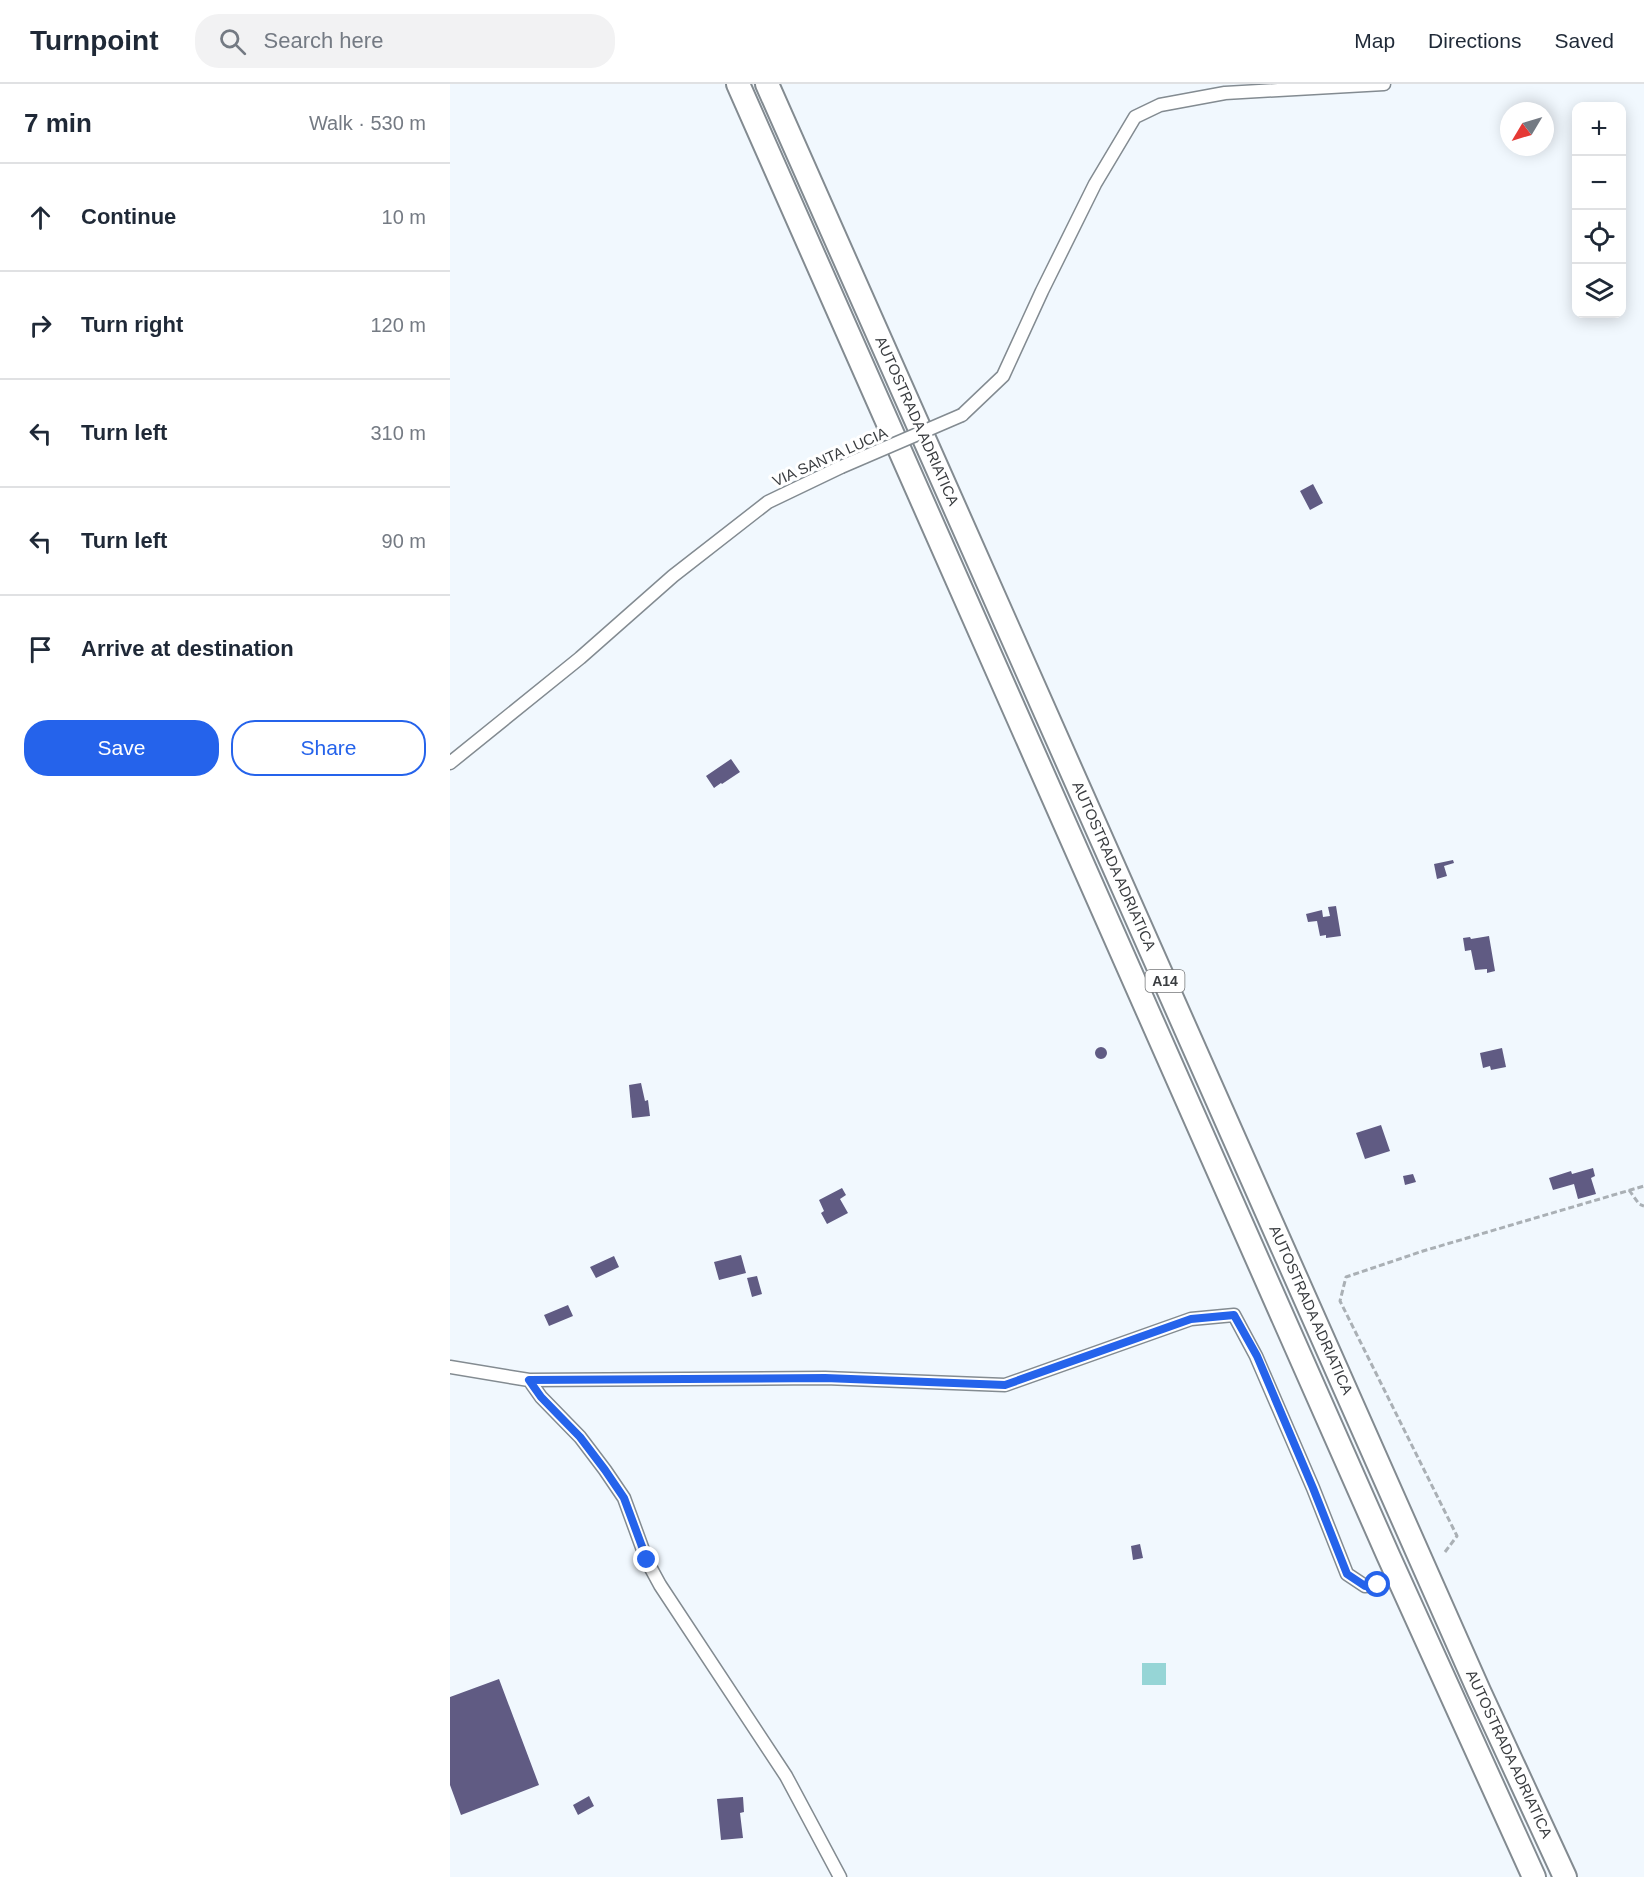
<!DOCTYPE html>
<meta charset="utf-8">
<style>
:root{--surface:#fff;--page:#f2f2f3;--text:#1f2937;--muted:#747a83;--line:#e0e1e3;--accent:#2563eb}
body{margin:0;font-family:Arial,sans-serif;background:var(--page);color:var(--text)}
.controls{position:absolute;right:18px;top:18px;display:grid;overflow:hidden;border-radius:12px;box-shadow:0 3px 15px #0003}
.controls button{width:54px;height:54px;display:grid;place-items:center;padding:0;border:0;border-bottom:2px solid var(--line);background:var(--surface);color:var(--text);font:30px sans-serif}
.compass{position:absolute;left:1050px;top:18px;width:54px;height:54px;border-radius:50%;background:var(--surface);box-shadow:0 3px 15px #0003;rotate:232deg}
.stop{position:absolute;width:18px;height:18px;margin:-14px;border:4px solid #2563eb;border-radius:50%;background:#fff}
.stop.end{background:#2563eb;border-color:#fff;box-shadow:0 2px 6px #0008}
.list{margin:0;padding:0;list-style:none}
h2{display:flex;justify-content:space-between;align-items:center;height:78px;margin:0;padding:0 24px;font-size:26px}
h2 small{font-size:20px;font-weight:400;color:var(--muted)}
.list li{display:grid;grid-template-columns:39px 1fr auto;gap:18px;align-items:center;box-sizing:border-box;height:108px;padding:0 24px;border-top:2px solid var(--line)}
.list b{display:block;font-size:22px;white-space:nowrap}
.list em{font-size:20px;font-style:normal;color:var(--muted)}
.actions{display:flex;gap:12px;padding:18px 24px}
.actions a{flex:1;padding:14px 0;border:2px solid var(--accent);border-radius:24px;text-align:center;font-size:21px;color:var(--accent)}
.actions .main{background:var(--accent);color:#fff}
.icon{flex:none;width:33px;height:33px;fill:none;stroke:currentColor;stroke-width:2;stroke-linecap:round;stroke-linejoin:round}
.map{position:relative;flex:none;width:1194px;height:1793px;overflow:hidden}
header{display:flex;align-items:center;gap:36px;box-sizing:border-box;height:84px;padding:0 30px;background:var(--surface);border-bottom:2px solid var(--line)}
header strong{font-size:28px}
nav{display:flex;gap:33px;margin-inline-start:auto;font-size:21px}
.search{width:420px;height:54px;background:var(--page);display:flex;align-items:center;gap:15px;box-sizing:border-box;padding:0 21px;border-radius:24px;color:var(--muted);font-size:22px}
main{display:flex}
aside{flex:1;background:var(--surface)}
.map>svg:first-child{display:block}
.water{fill:#96d5d6}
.building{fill:#605b83}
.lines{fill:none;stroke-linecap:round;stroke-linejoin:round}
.street-casing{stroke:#838b91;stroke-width:15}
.highway-casing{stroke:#838b91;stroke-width:26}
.path{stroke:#aab0b5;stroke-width:3;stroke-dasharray:6 3;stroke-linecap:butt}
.street{stroke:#fff;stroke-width:12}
.highway{stroke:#fff;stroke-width:22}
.street-bridge-casing{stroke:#838b91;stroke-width:15;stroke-linecap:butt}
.street-bridge{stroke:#fff;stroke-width:12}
.route{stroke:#2563eb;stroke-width:8}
.labels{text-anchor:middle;stroke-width:6;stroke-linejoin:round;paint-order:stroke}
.shield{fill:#fff;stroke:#757779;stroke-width:1.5}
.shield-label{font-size:14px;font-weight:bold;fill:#3a3d40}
.street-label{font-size:15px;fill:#3a3d40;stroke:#fff}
</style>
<header>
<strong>Turnpoint</strong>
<div class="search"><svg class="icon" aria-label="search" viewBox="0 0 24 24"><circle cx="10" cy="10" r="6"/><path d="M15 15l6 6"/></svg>Search here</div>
<nav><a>Map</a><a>Directions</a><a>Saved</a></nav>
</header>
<main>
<aside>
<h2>7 min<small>Walk · 530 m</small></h2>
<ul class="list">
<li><svg class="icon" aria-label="ahead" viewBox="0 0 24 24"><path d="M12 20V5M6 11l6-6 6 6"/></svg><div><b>Continue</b></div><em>10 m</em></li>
<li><svg class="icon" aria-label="right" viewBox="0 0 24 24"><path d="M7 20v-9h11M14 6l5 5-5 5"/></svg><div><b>Turn right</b></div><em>120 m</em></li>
<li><svg class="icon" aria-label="left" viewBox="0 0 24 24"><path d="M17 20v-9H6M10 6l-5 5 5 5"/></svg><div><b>Turn left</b></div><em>310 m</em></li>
<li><svg class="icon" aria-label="left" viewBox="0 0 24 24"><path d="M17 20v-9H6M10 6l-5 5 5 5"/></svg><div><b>Turn left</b></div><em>90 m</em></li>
<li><svg class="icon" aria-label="arrive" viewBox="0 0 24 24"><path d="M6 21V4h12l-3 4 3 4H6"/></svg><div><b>Arrive at destination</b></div></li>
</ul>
<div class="actions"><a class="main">Save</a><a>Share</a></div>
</aside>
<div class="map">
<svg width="1194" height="1793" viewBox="0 0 1194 1793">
<rect width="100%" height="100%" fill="#f1f8fe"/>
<path class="water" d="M692,1579H716V1601H692Z"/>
<path class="building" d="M863,400L873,419L860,426L850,407Z
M281,675L290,688L272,700L271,699L264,704L256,692Z
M1003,776L1004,779L994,782L997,792L987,795L984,780Z
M886,822L891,852L876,854V851L870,852L867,837L858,838L856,830L872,826L873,833L880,832L878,823Z
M1039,852L1045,887L1037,889V885L1025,886L1021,866L1015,867L1013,854L1020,853L1021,855Z
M645 969a6 6 0 1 1 12 0a6 6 0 1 1-12 0Z
M1052,964L1056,983L1041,986L1040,982L1033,984L1030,969Z
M191,999L195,1017L198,1016L200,1032L182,1034L179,1001Z
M931,1041L940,1067L915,1075L906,1049Z
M1143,1084L1145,1092L1141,1094L1146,1110L1128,1115L1124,1100L1103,1106L1099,1094L1121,1087L1122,1090Z
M963,1090L966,1098L955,1101L953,1092Z
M392,1104L396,1111L390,1115L398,1129L377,1140L371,1129L374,1127L369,1116Z
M291,1171L296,1189L269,1196L264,1178Z
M164,1172L169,1183L146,1194L140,1183Z
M307,1192L312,1210L302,1213L297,1194Z
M118,1221L123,1232L99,1242L94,1231Z
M690,1460L693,1474L683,1476L681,1462Z
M49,1595L89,1701L11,1731L0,1701V1613Z
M139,1712L144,1722L128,1731L123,1721Z
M293,1713L294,1728L290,1729L293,1754L271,1756L267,1715Z"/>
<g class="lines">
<defs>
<path id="street" d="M512,331L553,292L592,207L645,100L685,33L710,21L775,9L934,0
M0,679L130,574L223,492L318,418L391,383
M0,1283L79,1296L375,1294L555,1301L741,1235L784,1231L806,1272L863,1404L897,1490L915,1502L928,1501
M79,1296L91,1313L130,1353L155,1386L174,1414L197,1477L210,1501L336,1692L390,1793"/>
<path id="highway" d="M288,0L938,1471L1084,1793
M317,0L1029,1607L1115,1793"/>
</defs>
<use href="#street" class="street-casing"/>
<use href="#highway" class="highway-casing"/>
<path class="path" d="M1179,1106L1189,1120L1194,1122
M995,1468L1007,1452L890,1217L896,1193L973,1167L1194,1102"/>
<use href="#street" class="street"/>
<use href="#highway" class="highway"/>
<defs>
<path id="street-bridge" d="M391,383L512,331"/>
</defs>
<use href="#street-bridge" class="street-bridge-casing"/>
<use href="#street-bridge" class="street-bridge"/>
</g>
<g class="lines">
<path class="route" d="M197,1476L174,1414L155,1386L130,1353L91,1313L79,1296L375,1294L555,1301L741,1235L784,1231L807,1272L863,1404L897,1490L915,1502L928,1501"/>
</g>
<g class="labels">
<rect class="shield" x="695.5" y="886" width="39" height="22" rx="4.5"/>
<g class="shield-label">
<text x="715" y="902">A14</text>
</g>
<g class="street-label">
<text transform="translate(467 337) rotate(66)" y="5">AUTOSTRADA ADRIATICA</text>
<text transform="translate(380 373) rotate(-24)" y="5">VIA SANTA LUCIA</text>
<text transform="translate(664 782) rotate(66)" y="5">AUTOSTRADA ADRIATICA</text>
<text transform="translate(861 1226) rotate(66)" y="5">AUTOSTRADA ADRIATICA</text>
<text transform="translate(1059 1670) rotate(65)" y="5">AUTOSTRADA ADRIATICA</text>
</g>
</g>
</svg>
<div class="controls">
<button>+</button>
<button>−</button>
<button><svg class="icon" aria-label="locate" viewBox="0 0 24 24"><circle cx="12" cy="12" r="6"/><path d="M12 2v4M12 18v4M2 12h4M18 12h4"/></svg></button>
<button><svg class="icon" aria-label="layers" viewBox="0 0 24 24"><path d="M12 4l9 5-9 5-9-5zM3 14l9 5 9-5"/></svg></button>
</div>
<svg class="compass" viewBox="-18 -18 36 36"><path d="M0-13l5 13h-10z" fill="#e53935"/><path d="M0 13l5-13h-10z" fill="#747a83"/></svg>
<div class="stop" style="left:928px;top:1501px"></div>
<div class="stop end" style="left:197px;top:1476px"></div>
</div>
</main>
